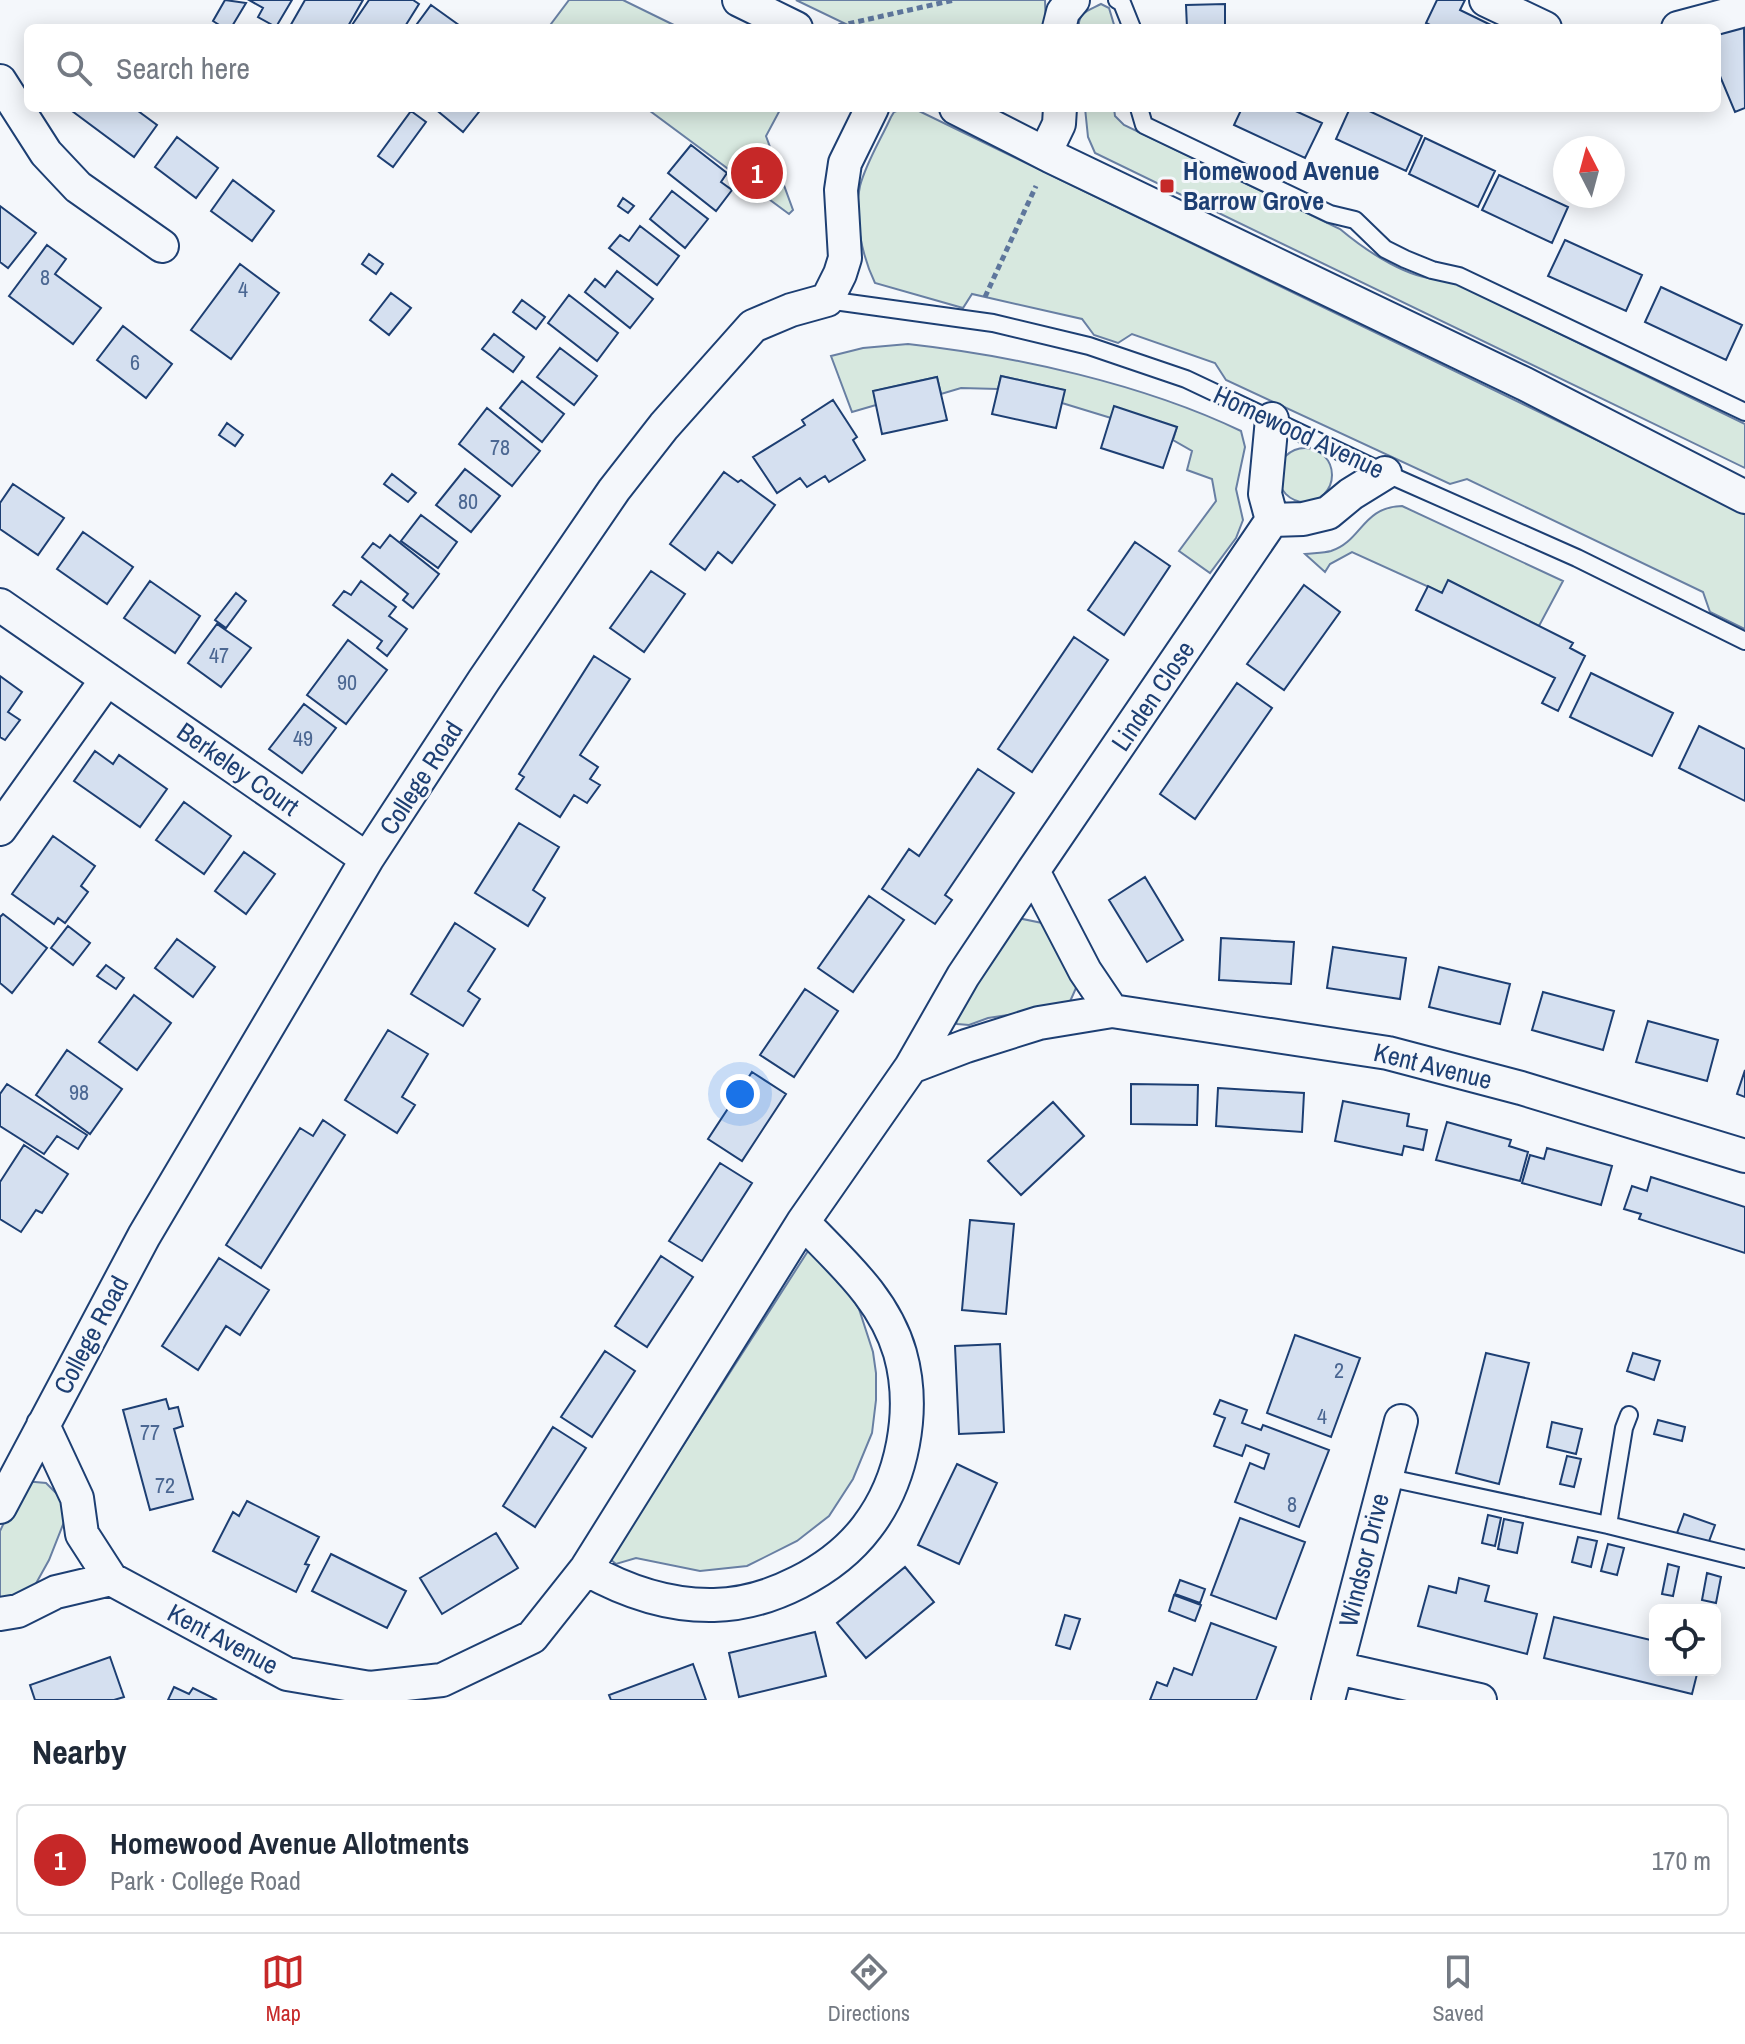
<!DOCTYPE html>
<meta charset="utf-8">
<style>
:root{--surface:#fff;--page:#f2f2f3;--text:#1f2937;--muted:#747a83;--line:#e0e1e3;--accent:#c62828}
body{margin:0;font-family:"Archivo Narrow",sans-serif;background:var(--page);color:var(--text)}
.controls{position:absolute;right:24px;bottom:24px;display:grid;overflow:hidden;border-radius:12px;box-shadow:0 4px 20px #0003}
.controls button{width:72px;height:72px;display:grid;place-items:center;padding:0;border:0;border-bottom:2px solid var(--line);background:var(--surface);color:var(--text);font:40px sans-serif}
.compass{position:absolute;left:1553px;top:136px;width:72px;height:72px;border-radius:50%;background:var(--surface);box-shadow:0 4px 20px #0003;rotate:354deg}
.you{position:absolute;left:740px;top:1094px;width:28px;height:28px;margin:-20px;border:6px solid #fff;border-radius:50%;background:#1a73e8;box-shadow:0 0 0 12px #1a73e833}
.badge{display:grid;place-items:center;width:52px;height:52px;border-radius:50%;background:var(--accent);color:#fff;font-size:26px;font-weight:700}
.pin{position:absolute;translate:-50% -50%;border:4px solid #fff;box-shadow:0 2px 8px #0006}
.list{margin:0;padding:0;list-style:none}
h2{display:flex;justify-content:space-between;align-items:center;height:104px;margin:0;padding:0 32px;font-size:34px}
h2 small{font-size:26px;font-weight:400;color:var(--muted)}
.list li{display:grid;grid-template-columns:52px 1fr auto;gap:24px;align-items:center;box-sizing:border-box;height:112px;margin:0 16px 16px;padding:0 16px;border:2px solid var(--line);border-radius:12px}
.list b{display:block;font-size:30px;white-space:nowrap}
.list p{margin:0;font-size:26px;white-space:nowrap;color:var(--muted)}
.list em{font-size:26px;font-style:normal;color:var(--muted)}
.icon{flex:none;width:44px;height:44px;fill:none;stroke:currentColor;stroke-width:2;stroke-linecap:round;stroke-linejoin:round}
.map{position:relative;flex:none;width:1745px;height:1700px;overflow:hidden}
.search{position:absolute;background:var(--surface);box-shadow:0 4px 20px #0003;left:24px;right:24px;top:24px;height:88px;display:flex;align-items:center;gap:20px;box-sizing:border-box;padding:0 28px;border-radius:12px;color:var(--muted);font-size:30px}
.sheet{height:232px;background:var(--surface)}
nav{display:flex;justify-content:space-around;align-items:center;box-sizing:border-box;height:112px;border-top:2px solid var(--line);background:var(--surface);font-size:22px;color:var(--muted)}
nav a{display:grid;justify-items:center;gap:4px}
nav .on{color:var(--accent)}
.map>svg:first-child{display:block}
.green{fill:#d7e8df;stroke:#687fa3;stroke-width:2}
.building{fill:#d5e0f0;stroke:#1d3f73;stroke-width:2}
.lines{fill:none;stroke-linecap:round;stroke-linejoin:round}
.lane-casing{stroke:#1d3f73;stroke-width:20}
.street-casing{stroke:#1d3f73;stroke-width:36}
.path{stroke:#5e769c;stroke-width:5;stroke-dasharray:6 4;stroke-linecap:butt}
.lane{stroke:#f4f7fb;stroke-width:16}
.street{stroke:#f4f7fb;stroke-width:32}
.poi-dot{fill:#c62828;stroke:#f4f7fb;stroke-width:3}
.labels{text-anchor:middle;stroke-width:6;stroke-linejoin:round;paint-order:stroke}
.number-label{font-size:22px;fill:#4b6792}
.poi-label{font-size:26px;font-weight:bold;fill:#1d3f73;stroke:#f4f7fb;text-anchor:start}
.street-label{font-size:26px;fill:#1d3f73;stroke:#f4f7fb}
</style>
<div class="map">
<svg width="1745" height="1700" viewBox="0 0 1745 1700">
<rect width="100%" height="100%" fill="#f4f7fb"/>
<path class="green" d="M569,0H623L680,28H548Z
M796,0H1045L1046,28H854Z
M1101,4L1109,8L1115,28H1079C1077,12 1090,10 1101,4Z
M646,108H781L766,136L793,210L789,214Z
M904,108L917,110L1745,512V629L1710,612L1703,592L1467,479L1450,484L1226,380L1215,363L1132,334L1118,343L1094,335L1082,319L972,294L963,308L875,283C862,256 853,215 860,186C866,163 881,139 891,117L894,112Z
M1085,108H1114L1115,116L1124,125L1340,229C1365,250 1412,283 1447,279L1745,424V468L1095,153L1088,137Z
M908,344C1016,356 1143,384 1241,431L1245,447L1236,489L1243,520L1236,538L1210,573L1179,551L1216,501L1212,479L1187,470L1192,451L1173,440L1177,427L1111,418L1062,403L1064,390L1001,376L998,389L961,388L941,394L937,377L874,391L876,405L852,412L831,356L863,348Z
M1278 475a27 27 0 1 1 54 0a27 27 0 1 1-54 0Z
M1402,506L1563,581L1539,626L1449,581L1442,593L1352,552L1330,564L1325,572L1305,554C1313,553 1324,553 1331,551C1362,541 1362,507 1402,506Z
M1013,917L1042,923L1055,938L1076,977V988L1068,1006L988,1018L969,1025L957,1024L953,1014Z
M819,1245L859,1309L873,1352L876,1373V1400L872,1433L853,1479L829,1516L797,1541L747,1566L700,1571L636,1558L616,1564L610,1559L808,1251Z
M24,1481L46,1483L64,1501L66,1517L49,1560L34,1587L17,1597L0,1599V1531Z"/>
<path class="building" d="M225,0L246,3L231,28H224L213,21Z
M249,0H292L276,27L258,17L263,8Z
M305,0H363L347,28H289Z
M369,0H413L419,4L404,28H350Z
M1437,0H1465L1460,10L1497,28H1436L1426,23Z
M1225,4V28H1187L1186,5Z
M431,5L463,28H414Z
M1744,24L1745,108L1735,112L1717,69V35Z
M68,108H134L157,125L134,157Z
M434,108H482L463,132Z
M1242,108H1289L1322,123L1305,158L1234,125Z
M1350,108H1363L1422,136L1406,171L1336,139Z
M411,111L426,122L393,167L378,156Z
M177,137L218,168L196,198L155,167Z
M1425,138L1495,171L1478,207L1409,174Z
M691,145L727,173L721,182L732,190L716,211L668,173Z
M1499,175L1568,207L1552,243L1482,210Z
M233,180L274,211L252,241L211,211Z
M672,191L708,219L685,248L650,219Z
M623,198L634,206L628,213L618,206Z
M0,206L36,233L8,268L0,262Z
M640,226L679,256L657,285L609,248L620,235L629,241Z
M1565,240L1642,275L1626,311L1548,276Z
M47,245L66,259L55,274L101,308L73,344L9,296Z
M369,254L383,264L376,274L362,264Z
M240,264L279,293L231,359L191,330Z
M617,271L653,299L630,328L585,292L595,279L605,287Z
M1661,287L1742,325L1726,360L1645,322Z
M391,293L411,308L389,335L370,320Z
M569,295L618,333L597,361L548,323Z
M522,300L545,317L536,329L513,312Z
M123,326L172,364L146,398L97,360Z
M494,334L524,357L513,372L482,349Z
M560,348L597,376L574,405L537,377Z
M1001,376L1065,390L1056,428L992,414Z
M937,377L947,420L882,434L873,391Z
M522,381L564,414L542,442L500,408Z
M833,400L857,437L853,440L865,460L829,482L825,476L807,487L800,478L777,493L753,457L805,425L802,420Z
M1114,406L1177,427L1163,468L1101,448Z
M487,408L540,451L512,486L459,444Z
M227,423L243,435L235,446L219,435Z
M465,469L500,496L471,532L436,505Z
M724,472L738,482L741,480L775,505L732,563L718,552L705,570L670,544Z
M392,474L416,493L408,502L384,484Z
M13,484L64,518L38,555L0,529V503Z
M421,515L457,542L438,568L401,541Z
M83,532L133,567L107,604L57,569Z
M390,535L439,574L413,608L403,600L408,594L362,557L373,543L380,548Z
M1135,542L1170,566L1124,635L1088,610Z
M651,571L685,594L644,652L610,628Z
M1448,580L1573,643L1570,648L1585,656L1558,711L1542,703L1555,678L1416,610L1428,586L1442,593Z
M150,581L200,616L175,653L124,618Z
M361,581L396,607L389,616L407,629L387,656L377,648L382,641L333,605L344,591L351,595Z
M1304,585L1340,612L1284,690L1247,664Z
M236,593L246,601L226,628L215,620Z
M217,624L251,648L221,687L188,663Z
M1074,637L1108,660L1032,772L998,749Z
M348,640L387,670L346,724L307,695Z
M594,656L630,679L580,755L598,767L590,779L600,785L587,803L574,795L560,817L516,789L524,777L519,774Z
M1591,673L1673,713L1652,756L1570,717Z
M0,676L22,692L8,712L20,720L5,740L0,737Z
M1237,683L1272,708L1195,819L1160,794Z
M304,704L336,728L302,773L269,749Z
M1699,726L1745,749V801L1679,768Z
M95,751L113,764L119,755L167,789L140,827L74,781Z
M978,769L1014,793L945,895L952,900L935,924L882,889L909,849L919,856Z
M184,802L231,836L204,874L156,840Z
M519,823L559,847L533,890L545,898L528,926L475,893Z
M53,836L95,866L81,886L88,892L65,923L58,918L54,924L12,894Z
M244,852L275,874L246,914L215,891Z
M1145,877L1183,940L1147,962L1109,900Z
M869,896L904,920L853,992L818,968Z
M3,914L47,948L12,993L0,983V917Z
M455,923L495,949L468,991L480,999L463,1026L411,994Z
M68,926L90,943L73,965L51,948Z
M1221,938L1294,942L1291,984L1219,980Z
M177,939L215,967L193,997L155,968Z
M1333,947L1406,958L1400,999L1327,988Z
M106,965L124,978L116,989L97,976Z
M1439,967L1510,984L1500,1024L1429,1007Z
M805,989L838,1011L794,1077L760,1055Z
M1543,992L1614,1011L1603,1050L1532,1030Z
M134,995L171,1023L137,1070L99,1042Z
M1648,1021L1718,1040L1707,1081L1636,1062Z
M388,1030L428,1054L402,1097L415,1105L397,1133L345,1100Z
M67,1050L122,1089L90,1134L36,1095Z
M1745,1070V1097L1737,1094Z
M752,1072L786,1094L742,1161L708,1139Z
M7,1084L87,1135L78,1149L57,1136L44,1154L0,1126V1094Z
M1131,1084L1198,1085L1197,1125L1131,1124Z
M1218,1088L1304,1093L1302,1132L1216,1126Z
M1343,1101L1409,1114L1407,1126L1427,1130L1423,1150L1404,1146L1402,1155L1335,1141Z
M1053,1102L1084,1136L1021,1195L988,1161Z
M323,1120L345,1135L261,1268L226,1245L300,1128L313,1136Z
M1447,1122L1511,1140L1509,1146L1528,1152L1520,1181L1436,1160Z
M24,1145L68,1174L42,1213L36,1210L21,1232L0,1219V1182Z
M1547,1148L1612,1166L1601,1205L1522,1183L1530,1155L1544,1159Z
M720,1163L752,1183L702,1261L669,1241Z
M1651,1177L1745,1207V1253L1639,1219L1641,1214L1624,1209L1632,1186L1647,1191Z
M970,1220L1014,1224L1006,1314L962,1310Z
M661,1256L693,1277L647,1347L615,1326Z
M219,1258L269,1290L240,1335L226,1326L198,1370L162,1346Z
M1295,1335L1360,1358L1331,1437L1267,1413Z
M1000,1344L1004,1432L959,1434L955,1346Z
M605,1351L635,1371L592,1437L561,1417Z
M1486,1353L1529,1363L1499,1484L1456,1473Z
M1633,1353L1660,1361L1654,1380L1627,1371Z
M166,1399L169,1409L178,1407L183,1426L174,1429L193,1499L150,1510L123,1410Z
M1220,1400L1247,1410L1242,1423L1261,1430L1263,1425L1329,1450L1299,1527L1235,1502L1250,1463L1264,1469L1269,1454L1246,1445L1242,1456L1214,1446L1225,1418L1214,1414Z
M1658,1420L1685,1427L1682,1441L1654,1434Z
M1552,1422L1582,1429L1576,1454L1547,1447Z
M553,1427L586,1448L535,1527L503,1506Z
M1567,1456L1581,1459L1574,1487L1560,1484Z
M957,1464L997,1483L959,1564L918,1545Z
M247,1501L319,1537L305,1564L309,1565L296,1592L213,1551L233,1512L239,1516Z
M1684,1514L1715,1525L1708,1544L1677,1533Z
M1488,1515L1501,1518L1495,1546L1482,1543Z
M1240,1518L1305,1542L1276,1619L1211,1595Z
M1504,1519L1523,1523L1517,1553L1498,1549Z
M496,1533L518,1568L442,1614L420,1578Z
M1578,1537L1597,1541L1591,1567L1572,1562Z
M1608,1544L1624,1548L1617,1575L1601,1571Z
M331,1554L406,1591L387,1628L312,1591Z
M1668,1564L1679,1567L1673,1596L1662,1594Z
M905,1567L934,1602L866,1658L837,1623Z
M1707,1573L1721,1577L1716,1603L1702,1600Z
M1459,1578L1489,1586L1485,1601L1537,1614L1527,1654L1418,1626L1429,1586L1456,1593Z
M1180,1580L1205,1589L1200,1603L1175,1594Z
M1174,1595L1201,1605L1195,1621L1169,1611Z
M1065,1615L1080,1619L1070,1649L1056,1645Z
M1554,1617L1655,1641V1670H1698L1692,1694L1544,1658Z
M1211,1623L1276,1647L1256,1700H1150L1157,1682L1167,1686L1174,1668L1192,1675Z
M815,1632L826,1676L739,1697L729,1653Z
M110,1657L124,1697L114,1700H35L30,1685Z
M693,1664L706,1700H611L609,1695Z
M174,1687L189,1694L193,1688L217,1700H168Z"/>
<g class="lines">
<defs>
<path id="lane" d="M1117,0L1122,3L1132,28
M1139,108L1144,125L1330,214L1355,220L1385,249L1405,259L1432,270L1459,276L1745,412
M827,300L993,323L1089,346L1186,379L1385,473L1577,558L1745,641
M1385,1477L1608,1525L1745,1559
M1608,1525L1624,1428L1629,1415"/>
<path id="street" d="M739,0L796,28
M1486,0L1545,28
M1059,28L1063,12L1073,0
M1678,28L1745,10
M0,81L46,153L78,187L162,246
M956,108L1050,156L1525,384L1745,497
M1045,153L1059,124L1060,108
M1272,419L1265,494L1272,520L1303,519L1328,513L1351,494L1385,473
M0,605L367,859
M0,829L107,679
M1033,871L1272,520
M911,1067L966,1046L1039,1023L1112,1011
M0,1507L144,1236L367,859L484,680L614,490L664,426L753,326L791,310L827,300L840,274L845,258L841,190L845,163L872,108
M586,1569C625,1591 669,1606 714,1605C769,1604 834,1571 867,1527C903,1480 916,1410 900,1353C884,1298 841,1262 803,1222
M111,1579L287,1674L370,1688L442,1680L532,1637L586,1569L803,1222L911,1067L963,976L1033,871L1085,971L1112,1011L1388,1053L1521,1088L1745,1156
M0,1614L18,1611L56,1592L111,1579L82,1534L77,1498L43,1425
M1337,1668L1480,1700
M1328,1700L1401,1421"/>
</defs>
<use href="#lane" class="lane-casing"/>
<use href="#street" class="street-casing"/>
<path class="path" d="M829,28L954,0
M985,297L1036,186"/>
<use href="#lane" class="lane"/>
<use href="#street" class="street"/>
</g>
<rect class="poi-dot" x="1159" y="178" width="16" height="16" rx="4"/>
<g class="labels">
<g class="number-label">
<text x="45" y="285">8</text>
<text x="243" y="297">4</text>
<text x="135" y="370">6</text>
<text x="500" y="455">78</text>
<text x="468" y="509">80</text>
<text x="219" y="663">47</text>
<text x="347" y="690">90</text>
<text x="303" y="746">49</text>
<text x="79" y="1100">98</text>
<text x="1339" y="1378">2</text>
<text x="1322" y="1424">4</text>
<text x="150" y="1440">77</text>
<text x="165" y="1493">72</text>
<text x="1292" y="1512">8</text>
</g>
<g class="poi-label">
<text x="1183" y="180">Homewood Avenue<tspan x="1183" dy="30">Barrow Grove</tspan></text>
</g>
<g class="street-label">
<text transform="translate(1299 432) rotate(25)" y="9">Homewood Avenue</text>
<text transform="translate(1153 696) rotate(-56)" y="9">Linden Close</text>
<text transform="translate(238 769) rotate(35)" y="9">Berkeley Court</text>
<text transform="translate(421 778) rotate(-57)" y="9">College Road</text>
<text transform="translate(1433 1066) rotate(14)" y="9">Kent Avenue</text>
<text transform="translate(91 1335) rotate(-62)" y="9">College Road</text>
<text transform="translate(1364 1560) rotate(-76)" y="9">Windsor Drive</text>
<text transform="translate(223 1639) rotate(28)" y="9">Kent Avenue</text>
</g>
</g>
</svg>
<div class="controls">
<button><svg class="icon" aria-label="locate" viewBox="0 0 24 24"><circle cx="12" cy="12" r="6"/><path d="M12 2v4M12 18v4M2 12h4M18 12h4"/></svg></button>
</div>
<svg class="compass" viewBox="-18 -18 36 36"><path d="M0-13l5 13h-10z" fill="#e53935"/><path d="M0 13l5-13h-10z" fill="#747a83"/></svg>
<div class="you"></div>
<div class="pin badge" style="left:757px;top:173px">1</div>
<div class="search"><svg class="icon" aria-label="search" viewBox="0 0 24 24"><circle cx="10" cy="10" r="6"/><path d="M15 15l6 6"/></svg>Search here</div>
</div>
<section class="sheet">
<h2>Nearby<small></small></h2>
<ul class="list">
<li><span class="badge">1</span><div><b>Homewood Avenue Allotments</b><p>Park · College Road</p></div><em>170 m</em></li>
</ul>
</section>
<nav>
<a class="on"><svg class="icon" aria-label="map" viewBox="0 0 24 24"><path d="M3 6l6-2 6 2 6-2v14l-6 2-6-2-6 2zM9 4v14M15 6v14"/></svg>Map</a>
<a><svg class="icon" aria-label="directions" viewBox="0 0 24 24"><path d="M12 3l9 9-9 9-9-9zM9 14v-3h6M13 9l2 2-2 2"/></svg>Directions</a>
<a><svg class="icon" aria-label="saved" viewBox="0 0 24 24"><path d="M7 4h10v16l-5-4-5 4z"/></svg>Saved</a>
</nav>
